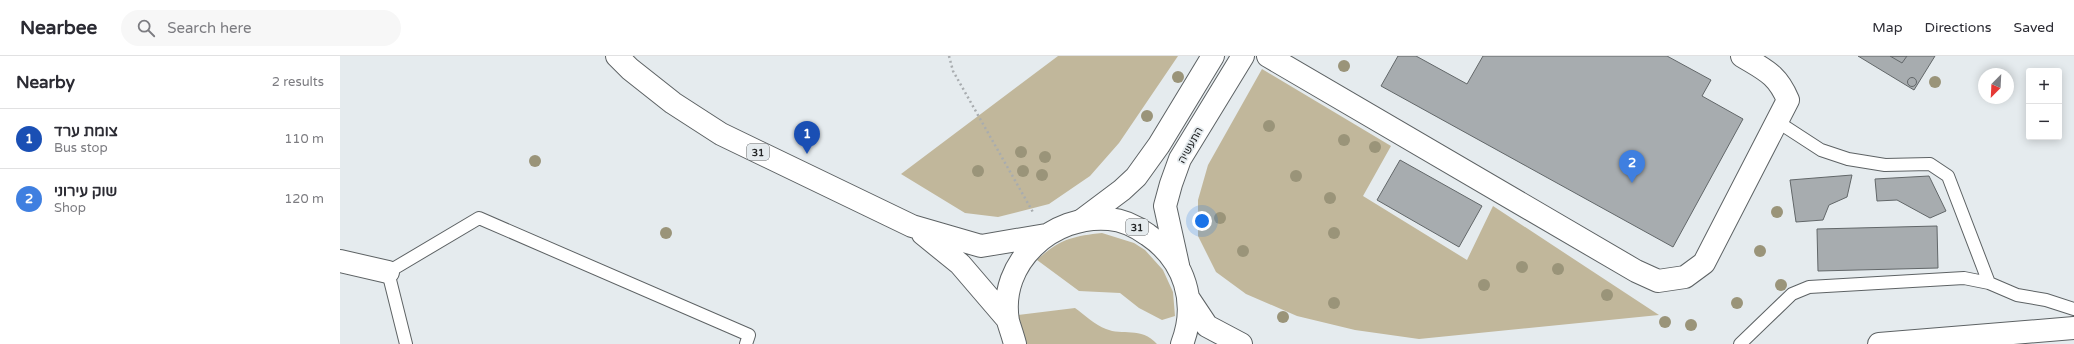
<!DOCTYPE html>
<meta charset="utf-8">
<style>
:root{--surface:#fff;--page:#f7f7f7;--text:#2b2b33;--muted:#7c7c81;--line:#e1e1e2;--accent:#866c0a}
body{margin:0;font-family:"Varela Round",Heebo,sans-serif;background:var(--page);color:var(--text)}
.controls{position:absolute;right:12px;top:12px;display:grid;overflow:hidden;border-radius:4px;box-shadow:0 2px 10px #0003}
.controls button{width:36px;height:36px;display:grid;place-items:center;padding:0;border:0;border-bottom:1px solid var(--line);background:var(--surface);color:var(--text);font:20px sans-serif}
.compass{position:absolute;left:1638px;top:12px;width:36px;height:36px;border-radius:50%;background:var(--surface);box-shadow:0 2px 10px #0003;rotate:204deg}
.you{position:absolute;left:862px;top:165px;width:14px;height:14px;margin:-10px;border:3px solid #fff;border-radius:50%;background:#1a73e8;box-shadow:0 0 0 6px #1a73e833}
.badge{display:grid;place-items:center;width:26px;height:26px;border-radius:50%;background:var(--accent);color:#fff;font-size:13px;font-weight:700}
.pin{position:absolute;translate:-50% -33px;filter:drop-shadow(0 1px 2px #0008)}
.pin::after{content:'';position:absolute;top:21px;width:14px;height:12px;background:inherit;clip-path:polygon(0 0,100% 0,50% 100%)}
.list{margin:0;padding:0;list-style:none}
h2{display:flex;justify-content:space-between;align-items:center;height:52px;margin:0;padding:0 16px;font-size:17px}
h2 small{font-size:13px;font-weight:400;color:var(--muted)}
.list li{display:grid;grid-template-columns:26px 1fr auto;gap:12px;align-items:center;box-sizing:border-box;height:60px;padding:0 16px;border-top:1px solid var(--line)}
.list b{display:block;font-size:15px;white-space:nowrap}
.list p{margin:0;font-size:13px;white-space:nowrap;color:var(--muted)}
.list em{font-size:13px;font-style:normal;color:var(--muted)}
.icon{flex:none;width:22px;height:22px;fill:none;stroke:currentColor;stroke-width:2;stroke-linecap:round;stroke-linejoin:round}
.map{position:relative;flex:none;width:1734px;height:288px;overflow:hidden}
header{display:flex;align-items:center;gap:24px;box-sizing:border-box;height:56px;padding:0 20px;background:var(--surface);border-bottom:1px solid var(--line)}
header strong{font-size:19px}
nav{display:flex;gap:22px;margin-inline-start:auto;font-size:14px}
.search{width:280px;height:36px;background:var(--page);display:flex;align-items:center;gap:10px;box-sizing:border-box;padding:0 14px;border-radius:22px;color:var(--muted);font-size:15px}
main{display:flex}
aside{flex:1;background:var(--surface)}
.map>svg:first-child{display:block}
.green{fill:#c1b79b}
.building{fill:#a7acaf;stroke:#626769}
.lines{fill:none;stroke-linecap:round;stroke-linejoin:round}
.service-casing{stroke:#5d6264;stroke-width:14}
.minor-casing{stroke:#5d6264;stroke-width:24}
.tertiary-casing{stroke:#5d6264;stroke-width:24}
.trunk-casing{stroke:#5d6264;stroke-width:24}
.path{stroke:#a8acaf;stroke-width:2.5;stroke-dasharray:2 3;stroke-linecap:butt}
.service{stroke:#fff;stroke-width:12}
.minor{stroke:#fff;stroke-width:22}
.tertiary{stroke:#fff;stroke-width:22}
.trunk{stroke:#fff;stroke-width:22}
.tree{fill:#9a9479}
.labels{text-anchor:middle;stroke-width:3.5;stroke-linejoin:round;paint-order:stroke}
.shield{fill:#e5ebee;stroke:#5d6062;stroke-width:1}
.shield-label{font-size:10px;font-weight:bold;fill:#232526}
.street-label{font-size:11px;fill:#232526;stroke:#e5ebee}
</style>
<header>
<strong>Nearbee</strong>
<div class="search"><svg class="icon" aria-label="search" viewBox="0 0 24 24"><circle cx="10" cy="10" r="6"/><path d="M15 15l6 6"/></svg>Search here</div>
<nav><a>Map</a><a>Directions</a><a>Saved</a></nav>
</header>
<main>
<aside>
<h2>Nearby<small>2 results</small></h2>
<ul class="list">
<li><span class="badge" style="background:#1a4fb4">1</span><div><b>צומת ערד</b><p>Bus stop</p></div><em>110 m</em></li>
<li><span class="badge" style="background:#3f7fe0">2</span><div><b>שוק עירוני</b><p>Shop</p></div><em>120 m</em></li>
</ul>
</aside>
<div class="map">
<svg width="1734" height="288" viewBox="0 0 1734 288">
<rect width="100%" height="100%" fill="#e5ebee"/>
<path class="green" d="M718,0H838L779,87L750,120L709,148L658,161L625,157L561,118Z
M922,13L1051,90L1023,140L1127,204L1153,150L1319,259L1079,283L1015,274L957,260L906,238L876,216L858,180V144L868,109Z
M762,177L794,187L805,194L823,214L833,236L835,260L822,264L799,252L780,237L739,235L697,204C719,183 734,180 762,177Z
M735,252C745,259 755,269 766,273C782,280 801,270 817,288H687L678,259Z"/>
<path class="building" d="M1058,0H1076L1127,28L1143,0H1327L1371,24L1362,40L1403,63L1333,191L1041,30Z
M1518,0H1595L1574,34Z
M1550,0H1567L1562,7Z
M1567.5 26a4.5 4.5 0 1 1 9 0a4.5 4.5 0 1 1-9 0Z
M1060,104L1142,150L1119,191L1037,144Z
M1512,119L1507,141L1489,149L1483,164L1456,166L1450,124Z
M1589,120L1606,155L1590,162L1557,144L1537,145L1535,123Z
M1597,170L1598,212L1478,215L1477,173Z"/>
<g class="lines">
<defs>
<path id="service" d="M1438,66L1481,94L1508,103L1545,109L1590,108L1608,120L1649,227
M66,288L48,216L139,162L409,279L406,288
M1400,288L1452,238L1469,231L1624,222L1649,227L1677,239L1706,244L1734,253"/>
<path id="minor" d="M928,0L1296,215L1318,225L1345,221L1364,207L1448,44C1437,18 1425,14 1402,0
M0,205L48,216"/>
<path id="tertiary" d="M742,164L782,134L796,121L819,89L873,0
M838,209L825,150L831,128L840,103L903,0"/>
<path id="trunk" d="M277,0L290,13L333,47L381,78L572,170L641,190L706,179
M583,178L620,208L668,264
M849,243L867,270L901,288
M675,288C673,280 670,272 668,265C658,206 713,158 769,163C783,164 797,171 808,179C845,204 858,247 842,288
M1539,288L1734,272"/>
</defs>
<use href="#service" class="service-casing"/>
<use href="#minor" class="minor-casing"/>
<use href="#tertiary" class="tertiary-casing"/>
<use href="#trunk" class="trunk-casing"/>
<path class="path" d="M609,0L613,15L694,158"/>
<use href="#service" class="service"/>
<use href="#minor" class="minor"/>
<use href="#tertiary" class="tertiary"/>
<use href="#trunk" class="trunk"/>
</g>
<g class="tree">
<circle cx="1004" cy="10" r="6"/>
<circle cx="838" cy="21" r="6"/>
<circle cx="1595" cy="26" r="6"/>
<circle cx="807" cy="60" r="6"/>
<circle cx="929" cy="70" r="6"/>
<circle cx="1004" cy="84" r="6"/>
<circle cx="1035" cy="91" r="6"/>
<circle cx="681" cy="96" r="6"/>
<circle cx="705" cy="101" r="6"/>
<circle cx="195" cy="105" r="6"/>
<circle cx="638" cy="115" r="6"/>
<circle cx="683" cy="115" r="6"/>
<circle cx="702" cy="119" r="6"/>
<circle cx="956" cy="120" r="6"/>
<circle cx="990" cy="142" r="6"/>
<circle cx="1437" cy="156" r="6"/>
<circle cx="880" cy="162" r="6"/>
<circle cx="326" cy="177" r="6"/>
<circle cx="994" cy="177" r="6"/>
<circle cx="903" cy="195" r="6"/>
<circle cx="1420" cy="195" r="6"/>
<circle cx="1182" cy="211" r="6"/>
<circle cx="1218" cy="213" r="6"/>
<circle cx="1144" cy="229" r="6"/>
<circle cx="1441" cy="229" r="6"/>
<circle cx="1267" cy="239" r="6"/>
<circle cx="994" cy="247" r="6"/>
<circle cx="1397" cy="247" r="6"/>
<circle cx="943" cy="261" r="6"/>
<circle cx="1325" cy="266" r="6"/>
<circle cx="1351" cy="269" r="6"/>
</g>
<g class="labels">
<g class="shield">
<rect x="407" y="88" width="22" height="16" rx="3"/>
<rect x="786" y="163" width="22" height="16" rx="3"/>
</g>
<g class="shield-label">
<text x="418" y="100">31</text>
<text x="797" y="175">31</text>
</g>
<g class="street-label">
<text transform="translate(850 89) rotate(-61)" y="4">התעשיה</text>
</g>
</g>
</svg>
<div class="controls">
<button>+</button>
<button>−</button>
</div>
<svg class="compass" viewBox="-18 -18 36 36"><path d="M0-13l5 13h-10z" fill="#e53935"/><path d="M0 13l5-13h-10z" fill="#7c7c81"/></svg>
<div class="you"></div>
<div class="pin badge" style="left:467px;top:98px;background:#1a4fb4">1</div>
<div class="pin badge" style="left:1292px;top:127px;background:#3f7fe0">2</div>
</div>
</main>
